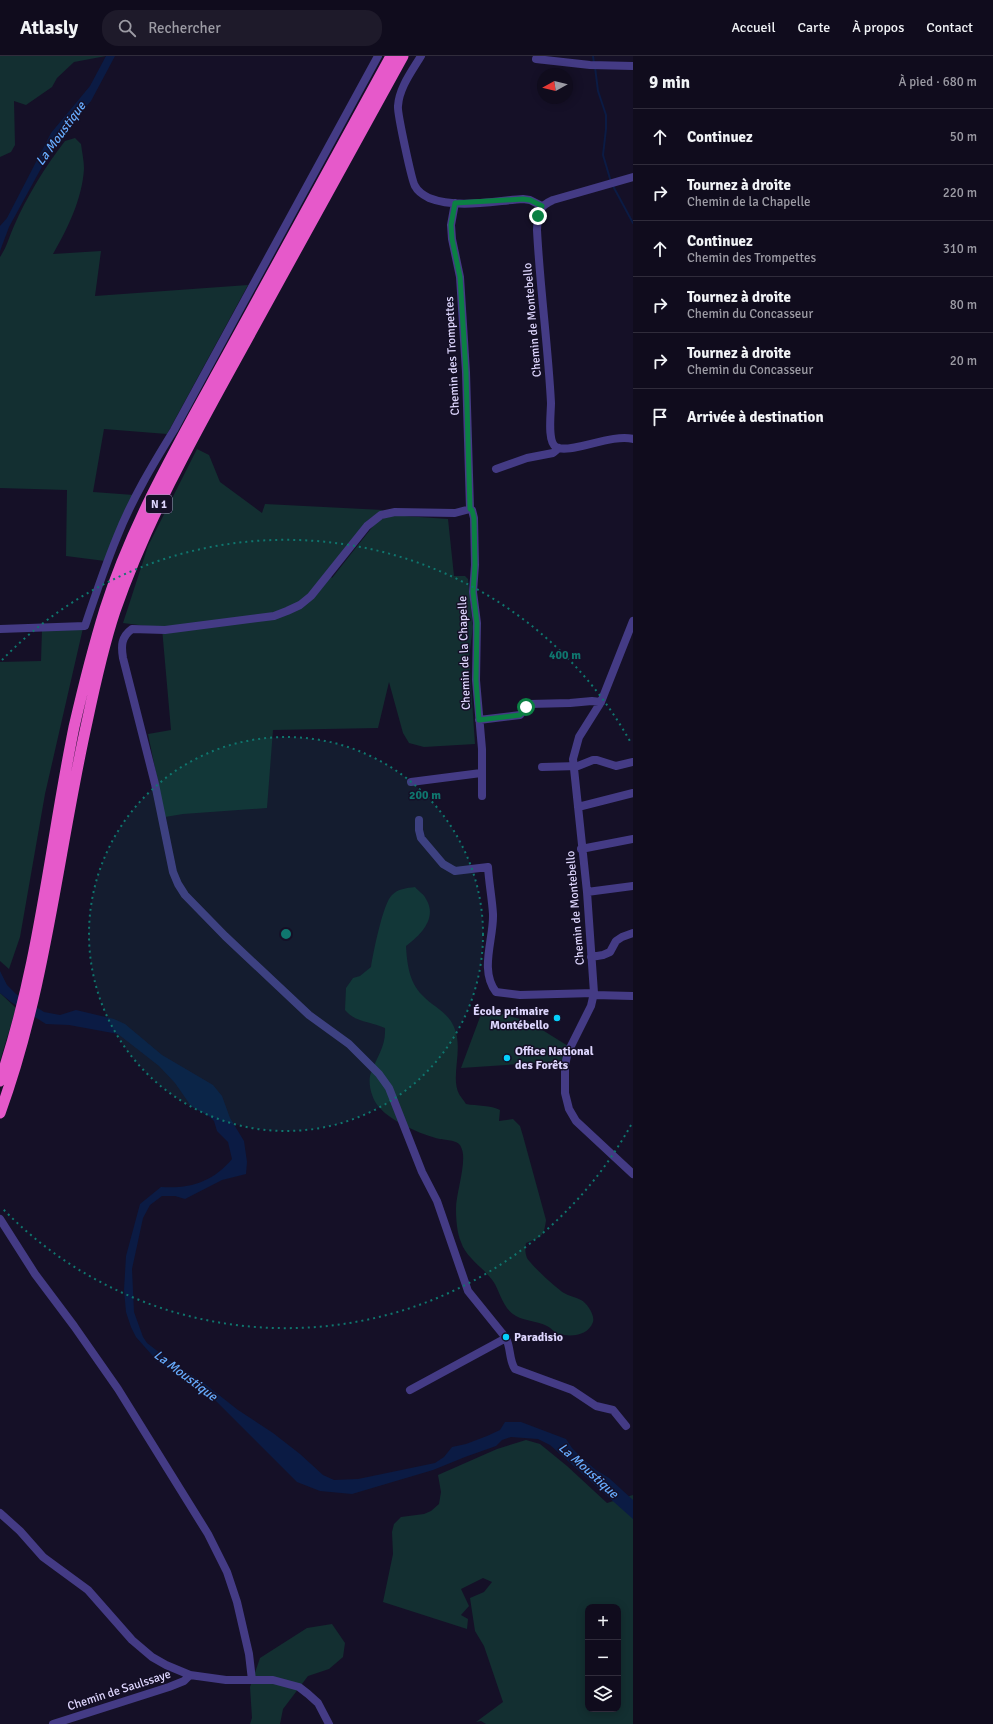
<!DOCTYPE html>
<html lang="fr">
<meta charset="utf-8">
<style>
:root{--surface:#100c1d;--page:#1e1a2a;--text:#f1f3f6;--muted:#9c9ba4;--line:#302c3b}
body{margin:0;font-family:Signika,sans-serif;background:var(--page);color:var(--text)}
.controls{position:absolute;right:12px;bottom:12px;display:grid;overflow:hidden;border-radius:8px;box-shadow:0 2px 10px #0003}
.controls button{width:36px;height:36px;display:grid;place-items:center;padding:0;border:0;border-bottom:1px solid var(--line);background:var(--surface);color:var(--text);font:20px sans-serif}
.compass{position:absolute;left:537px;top:12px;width:36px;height:36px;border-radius:50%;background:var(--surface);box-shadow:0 2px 10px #0003;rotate:262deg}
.stop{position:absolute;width:12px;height:12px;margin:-9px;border:3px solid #0b8043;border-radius:50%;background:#fff}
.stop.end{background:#0b8043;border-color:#fff;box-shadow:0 1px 4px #0008}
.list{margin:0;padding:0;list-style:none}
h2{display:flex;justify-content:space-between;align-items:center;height:52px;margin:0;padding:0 16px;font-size:17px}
h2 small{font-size:13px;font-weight:400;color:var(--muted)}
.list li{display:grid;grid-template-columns:26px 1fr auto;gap:12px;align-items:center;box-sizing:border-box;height:56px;padding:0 16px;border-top:1px solid var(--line)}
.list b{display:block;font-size:15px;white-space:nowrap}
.list p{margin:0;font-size:13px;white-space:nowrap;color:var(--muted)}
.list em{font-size:13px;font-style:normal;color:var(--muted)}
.icon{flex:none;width:22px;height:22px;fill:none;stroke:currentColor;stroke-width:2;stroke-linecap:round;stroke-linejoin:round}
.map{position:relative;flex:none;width:633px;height:1668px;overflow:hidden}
header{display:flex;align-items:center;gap:24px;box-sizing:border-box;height:56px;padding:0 20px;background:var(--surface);border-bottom:1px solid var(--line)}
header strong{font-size:19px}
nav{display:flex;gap:22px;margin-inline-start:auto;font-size:14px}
.search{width:280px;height:36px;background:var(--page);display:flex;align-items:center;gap:10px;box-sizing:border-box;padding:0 14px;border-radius:16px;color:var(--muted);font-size:15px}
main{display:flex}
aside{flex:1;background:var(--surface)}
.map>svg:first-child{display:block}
.green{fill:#132f31;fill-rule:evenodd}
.water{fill:#0b1b44}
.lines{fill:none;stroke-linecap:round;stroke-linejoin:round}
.stream{stroke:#0b1b44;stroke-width:2}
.minor{stroke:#443b85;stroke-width:8}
.trunk{stroke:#e659ca;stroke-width:11}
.route{stroke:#0b8043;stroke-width:5}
.ring{fill:none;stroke:#0f766e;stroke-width:2;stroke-dasharray:2 4}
.poi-dot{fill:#05cffb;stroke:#151027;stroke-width:1.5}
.labels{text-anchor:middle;stroke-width:3;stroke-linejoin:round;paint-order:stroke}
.shield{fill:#151027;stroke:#a29bbe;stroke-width:1}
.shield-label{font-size:11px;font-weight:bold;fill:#ded6fe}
.street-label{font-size:12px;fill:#ded6fe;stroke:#151027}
.poi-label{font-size:12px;font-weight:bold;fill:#ded6fe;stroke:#151027;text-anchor:start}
.water-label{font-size:13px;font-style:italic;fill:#66abfd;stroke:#151027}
.centre{fill:#0f766e;stroke:#151027;stroke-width:2}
.ring-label{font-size:12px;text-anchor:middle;font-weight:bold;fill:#0f766e;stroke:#151027;stroke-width:3;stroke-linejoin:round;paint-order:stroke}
</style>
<header>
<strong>Atlasly</strong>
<div class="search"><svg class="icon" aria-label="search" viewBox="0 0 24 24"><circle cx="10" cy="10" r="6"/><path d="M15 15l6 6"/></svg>Rechercher</div>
<nav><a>Accueil</a><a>Carte</a><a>À propos</a><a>Contact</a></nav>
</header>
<main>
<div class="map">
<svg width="633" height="1668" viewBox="0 0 633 1668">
<rect width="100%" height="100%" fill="#151027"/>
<path class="green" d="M0,0H106L74,6L57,22L52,31L26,49L14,45L15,89L11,96L0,101Z
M75,82L81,88C82,96 84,105 84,113C82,143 68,172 53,198L101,195L95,240L248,229L167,378L104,373L93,436L134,439L105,505L66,500L67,434L0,432V201C7,191 9,181 14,170C26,142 46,109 65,85Z
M197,393L209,399L220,426L262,457L265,448L383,454L368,464L328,516L332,522L377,465L391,459L448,463L454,520H465L468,523L473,571L469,601L475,688L424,691L409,687L403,677L389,626L378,672L273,674L267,752L183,758L165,761L148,678L171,674L162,572L123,567L148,490Z
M83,572L45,738L20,881L9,913L0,905V606L41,605L42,574Z
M415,831C418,835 424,838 426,843C438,862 420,880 406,890C407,907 409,926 422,939C432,950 448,956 454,971C464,993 450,1020 459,1038C461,1041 464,1045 466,1048C477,1050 491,1049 500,1054L499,1065L513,1063L520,1070L523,1080L546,1164C544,1181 541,1181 526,1187C525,1192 525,1197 527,1202C531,1209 557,1233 564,1237C569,1240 575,1241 581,1244C587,1247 595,1259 593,1266C588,1280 571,1281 559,1278C554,1277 552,1272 547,1270C537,1265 525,1265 516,1260C502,1252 500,1235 493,1225C484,1212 466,1202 461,1186C457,1177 456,1163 456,1153C456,1136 468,1104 461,1091C459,1084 446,1084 440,1083C422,1079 390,1065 379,1051C372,1044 367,1026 371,1017C377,1000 386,991 385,972C370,965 356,967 345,954L346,932L353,922L360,920L371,911C373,898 383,847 392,839C398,833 406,832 415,831Z
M0,937L16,952L0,1005Z
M483,953L528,965L568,990L563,1005L461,1012Z
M526,1384L540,1388L567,1410L607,1447L633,1439V1668H486L481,1665L476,1666L503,1646L484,1590L475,1575L470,1542L484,1536L492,1526L483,1522L461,1533L469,1550L461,1559L468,1563L467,1573L383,1546L393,1498L392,1476L394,1468L401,1461L424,1458L431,1455L439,1448L441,1436L438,1419L497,1393ZM588,1551H618V1653H588Z
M332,1568L345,1587L343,1601L329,1613L308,1620L283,1653L280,1668H250L252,1662L250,1631L260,1602L307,1572Z"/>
<path class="water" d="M106,0H115L91,45L56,85L9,171L0,195V170L7,162L51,77L90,30Z
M0,915L7,929L16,938L44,956L60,959L76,954L114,963L125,968L162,999L213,1029L222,1040L230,1062L244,1085L247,1106L246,1118L222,1124L185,1143L175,1140H162L150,1149L143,1162L132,1213L134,1256L143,1281L147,1287L169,1304L205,1328L238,1354L273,1377L300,1398L323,1419L334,1424L358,1423L435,1407L444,1401L452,1391L466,1388L487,1380L500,1374L505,1366H521L566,1383L572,1392L583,1403L596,1414L609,1422L633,1444V1463L550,1389L538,1383L511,1381L502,1384L496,1390L465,1401L433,1414L352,1438L320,1435L297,1426L209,1338L159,1307L136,1281L131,1271L126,1256L124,1234L126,1200L140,1148L161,1131C190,1133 213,1126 232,1103L228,1086L217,1075L214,1065L210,1061L191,1050L175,1027L159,1010L118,978L69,969L46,968L11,946L0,937Z"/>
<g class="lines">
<path class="stream" d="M593,0L594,7
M595,11L598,35L606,59V73L603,99L611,126
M613,130L633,167"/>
<path class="minor" d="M421,0C412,15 399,32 398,50C397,56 412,126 415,130C418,136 423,139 429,142C457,153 493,145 523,143L530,144L542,150
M536,3L590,9L633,10
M633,121L553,144C537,151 538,158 537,174C540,232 548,290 551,347C551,357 547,386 556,391C568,399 612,377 633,383
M455,147L451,169L452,183L460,221L466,316L470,453
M496,413L527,402L553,397L559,392
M470,453L455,457L395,456L381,459L367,470L311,540L300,549L287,555L274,560L165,574L132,573C121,581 121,590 123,602L155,728L173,816L178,828L185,839L225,880L309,959L349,988L379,1018L389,1032L422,1116L437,1145L468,1235L506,1282C511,1292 509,1305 515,1313L572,1334L596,1350L613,1354L626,1370
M470,453L472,454L474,462L475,509L473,536L477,567L476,624L482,693V740
M633,565L601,646L579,681L573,703L587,836L594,937L591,950L568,996L565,1009V1037L569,1053L576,1065L633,1118
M0,573L85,570C95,540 105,510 117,481C132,443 153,408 174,374L378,0
M479,664L520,659L529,648L570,647L592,645L601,646
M542,711L578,710L593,704H597L616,710L633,706
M411,726L481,717
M578,751L633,737
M419,764V774L421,782L443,808L455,815L488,811C489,827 492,842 493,858C494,883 479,914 496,936L520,939L594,937
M581,793L633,783
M587,836L633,830
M591,901L603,899L610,896L616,885L622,881L633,877
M594,939L633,940
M0,1163L35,1218L74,1270L118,1333L208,1478L227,1516L237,1546L249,1598L252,1624
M410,1334L506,1282
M0,1457L20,1475L43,1501L88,1534L132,1584L152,1601L166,1609L190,1619L226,1624H273L299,1631L308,1638L318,1647L329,1668
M53,1668L169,1631L184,1625L190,1619"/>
<path class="trunk" d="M0,1025C39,911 50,789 74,671C83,632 93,592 105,553C133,465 181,383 225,303C281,202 336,101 391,0
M0,1057C46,931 58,796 87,666C95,628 103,591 115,555C148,460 197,374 245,287C298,191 350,96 403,0"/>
</g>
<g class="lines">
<path class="route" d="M526,651L520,659L479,664L476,624L477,567L473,536L475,509L474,462L472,454L470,453L466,316L460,221L452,183L451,169L455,147L523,143L530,144L542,150L538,160"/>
</g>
<circle cx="286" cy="878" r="197" fill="#0f766e" fill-opacity=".12"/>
<g class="ring">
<circle cx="286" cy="878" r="197"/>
<path d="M631 1069A395 395 0 0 1 2 1152M2 604A395 395 0 0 1 631 687"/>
</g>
<g class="poi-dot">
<circle cx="557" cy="962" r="4"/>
<circle cx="507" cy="1002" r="4"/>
<circle cx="506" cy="1281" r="4"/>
</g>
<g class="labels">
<rect class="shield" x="146" y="439" width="26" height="18" rx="3"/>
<g class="shield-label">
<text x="159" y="452">N 1</text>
</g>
<g class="street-label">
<text transform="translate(532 264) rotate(-95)" y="4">Chemin de Montebello</text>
<text transform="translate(452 300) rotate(-93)" y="4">Chemin des Trompettes</text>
<text transform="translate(464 597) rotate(-92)" y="4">Chemin de la Chapelle</text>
<text transform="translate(575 852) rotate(-95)" y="4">Chemin de Montebello</text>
<text transform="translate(119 1634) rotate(-18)" y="4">Chemin de Saulssaye</text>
</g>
<g class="poi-label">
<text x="549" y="959" text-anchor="end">École primaire<tspan x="549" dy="14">Montébello</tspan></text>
<text x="515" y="999">Office National<tspan x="515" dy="14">des Forêts</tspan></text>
<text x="514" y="1285">Paradisio</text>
</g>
<g class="water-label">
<text transform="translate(60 77) rotate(-54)" y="5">La Moustique</text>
<text transform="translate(186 1319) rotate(37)" y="5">La Moustique</text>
<text transform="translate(589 1414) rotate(42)" y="5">La Moustique</text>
</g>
</g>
<circle cx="286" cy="878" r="6" class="centre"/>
<g class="ring-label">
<text x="565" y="603">400 m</text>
<text x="425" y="743">200 m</text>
</g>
</svg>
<div class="controls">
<button>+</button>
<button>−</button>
<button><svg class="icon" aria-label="layers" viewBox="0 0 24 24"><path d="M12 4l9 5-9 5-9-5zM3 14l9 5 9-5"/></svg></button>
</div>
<svg class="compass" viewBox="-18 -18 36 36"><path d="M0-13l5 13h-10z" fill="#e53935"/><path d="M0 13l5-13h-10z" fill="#9c9ba4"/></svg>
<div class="stop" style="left:526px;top:651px"></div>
<div class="stop end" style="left:538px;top:160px"></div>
</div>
<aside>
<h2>9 min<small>À pied · 680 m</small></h2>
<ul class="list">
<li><svg class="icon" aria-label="ahead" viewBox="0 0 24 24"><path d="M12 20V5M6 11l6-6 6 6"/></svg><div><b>Continuez</b></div><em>50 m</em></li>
<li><svg class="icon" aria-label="right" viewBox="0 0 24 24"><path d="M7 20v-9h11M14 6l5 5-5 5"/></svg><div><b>Tournez à droite</b><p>Chemin de la Chapelle</p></div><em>220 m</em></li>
<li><svg class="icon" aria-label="ahead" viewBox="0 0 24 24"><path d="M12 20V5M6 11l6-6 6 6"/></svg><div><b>Continuez</b><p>Chemin des Trompettes</p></div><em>310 m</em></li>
<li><svg class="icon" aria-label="right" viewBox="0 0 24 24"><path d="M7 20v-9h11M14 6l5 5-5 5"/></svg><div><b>Tournez à droite</b><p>Chemin du Concasseur</p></div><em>80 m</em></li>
<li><svg class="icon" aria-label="right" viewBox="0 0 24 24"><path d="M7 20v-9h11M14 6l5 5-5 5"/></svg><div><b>Tournez à droite</b><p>Chemin du Concasseur</p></div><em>20 m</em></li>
<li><svg class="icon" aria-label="arrive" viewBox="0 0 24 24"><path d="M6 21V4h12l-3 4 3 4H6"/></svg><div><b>Arrivée à destination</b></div></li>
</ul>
</aside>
</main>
